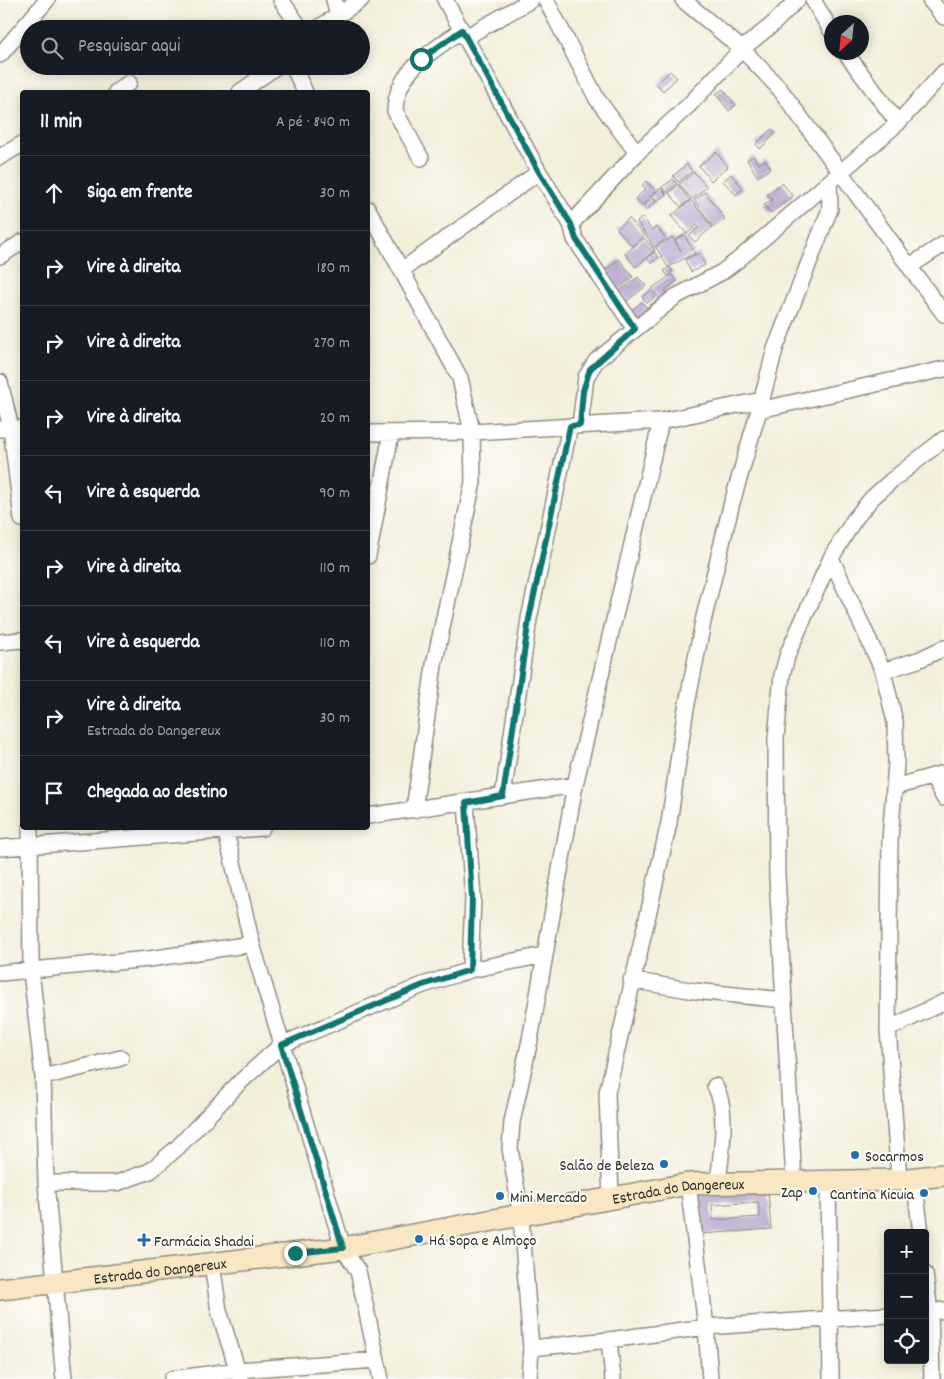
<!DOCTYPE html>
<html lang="pt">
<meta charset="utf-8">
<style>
:root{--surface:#171b24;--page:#20242c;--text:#f1f3f6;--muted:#9ea1a6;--line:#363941}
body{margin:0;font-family:Dekko,sans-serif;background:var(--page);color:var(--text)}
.controls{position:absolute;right:15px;bottom:15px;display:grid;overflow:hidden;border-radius:5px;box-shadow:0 2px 12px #0003}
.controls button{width:45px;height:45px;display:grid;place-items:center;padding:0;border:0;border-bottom:1px solid var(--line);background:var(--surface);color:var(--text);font:25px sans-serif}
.compass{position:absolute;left:824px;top:15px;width:45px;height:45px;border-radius:50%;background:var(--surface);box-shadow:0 2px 12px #0003;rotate:207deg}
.stop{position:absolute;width:15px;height:15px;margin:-11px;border:4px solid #0f766e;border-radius:50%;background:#fff}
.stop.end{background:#0f766e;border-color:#fff;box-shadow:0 1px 5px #0008}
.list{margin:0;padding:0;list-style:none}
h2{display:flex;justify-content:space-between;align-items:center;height:65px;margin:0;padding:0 20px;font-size:21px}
h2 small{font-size:16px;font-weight:400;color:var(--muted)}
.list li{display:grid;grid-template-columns:32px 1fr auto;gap:15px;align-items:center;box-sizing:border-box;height:75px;padding:0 20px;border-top:1px solid var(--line)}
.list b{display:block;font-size:19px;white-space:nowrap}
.list p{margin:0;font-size:16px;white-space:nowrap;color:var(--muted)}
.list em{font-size:16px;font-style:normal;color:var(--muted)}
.icon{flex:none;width:28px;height:28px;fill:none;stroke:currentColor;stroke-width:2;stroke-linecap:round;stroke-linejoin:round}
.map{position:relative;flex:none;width:944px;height:1379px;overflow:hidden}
.search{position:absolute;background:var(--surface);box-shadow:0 2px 12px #0003;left:20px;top:20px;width:350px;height:55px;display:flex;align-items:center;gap:12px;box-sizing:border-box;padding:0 18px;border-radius:28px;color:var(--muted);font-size:19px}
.panel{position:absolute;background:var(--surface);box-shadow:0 2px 12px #0003;left:20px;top:90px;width:350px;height:740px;border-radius:5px}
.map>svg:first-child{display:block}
.building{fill:#b6a5ce;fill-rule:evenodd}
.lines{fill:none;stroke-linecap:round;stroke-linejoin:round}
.street-casing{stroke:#8f8d83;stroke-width:18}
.secondary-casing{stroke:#8f8d83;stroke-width:24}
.street{stroke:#fff;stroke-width:15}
.secondary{stroke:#f9e7c3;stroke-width:21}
.route{stroke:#0f766e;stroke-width:6}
.poi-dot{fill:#1f6fb2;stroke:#fdfcf7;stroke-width:2}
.labels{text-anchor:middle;stroke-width:4;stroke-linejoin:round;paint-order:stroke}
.poi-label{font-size:16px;fill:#2b2b2b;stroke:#fdfcf7;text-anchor:start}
.street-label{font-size:16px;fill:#2b2b2b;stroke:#fdfcf7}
</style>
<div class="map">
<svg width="944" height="1379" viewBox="0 0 944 1379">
<rect width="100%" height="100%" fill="#fdfcf7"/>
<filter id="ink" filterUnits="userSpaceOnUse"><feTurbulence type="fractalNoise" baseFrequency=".02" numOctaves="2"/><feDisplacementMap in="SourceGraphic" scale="10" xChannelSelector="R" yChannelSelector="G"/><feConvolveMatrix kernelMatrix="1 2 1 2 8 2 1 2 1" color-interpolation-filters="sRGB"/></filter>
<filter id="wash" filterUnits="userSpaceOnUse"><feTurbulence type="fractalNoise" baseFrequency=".0096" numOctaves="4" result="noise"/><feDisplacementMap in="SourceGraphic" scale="20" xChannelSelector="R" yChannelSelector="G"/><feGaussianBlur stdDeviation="1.12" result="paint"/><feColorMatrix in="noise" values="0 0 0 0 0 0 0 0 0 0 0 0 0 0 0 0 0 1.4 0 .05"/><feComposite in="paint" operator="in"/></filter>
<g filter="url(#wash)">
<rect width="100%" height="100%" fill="#f3efdb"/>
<g id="blocks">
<path class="building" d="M670,71L677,78L663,91L657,84Z
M723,89L736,105L729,111L716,94Z
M771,129L776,133L760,149L756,144Z
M716,152L728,167L711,181L699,166Z
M753,156L759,164L765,160L771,168L758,177L747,160Z
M687,164L692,171L679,182L673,176Z
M694,172L707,187L692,199L679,184Z
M731,174L743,188L736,195L723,181Z
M673,179L677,184L666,193L662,187Z
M646,181L656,191L642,206L635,199L646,189L642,185Z
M782,183L793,196L771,213L764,205L772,200L767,194Z
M678,185L690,200L681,207L669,193Z
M661,188L666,194L657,201L652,195Z
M705,192L725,219L714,227L694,200Z
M653,198L656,202L646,210L643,206Z
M691,200L712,227L695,242L689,236L699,227L697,225L687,234L671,216Z
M643,217L651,230L657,227L666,239L654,247L637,222Z
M629,218L644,236L632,246L617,229Z
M684,235L695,253L668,267L656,247L672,237L681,251L675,240Z
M644,238L655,250L636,267L625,254Z
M654,252L659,257L651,263L647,258Z
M699,253L705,265L691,272L685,260Z
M619,259L633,277L618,289L604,271Z
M669,267L673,272L668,276L664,271Z
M672,275L677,281L665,291L668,295L661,300L652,288Z
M638,277L646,286L627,301L619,291Z
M651,290L656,297L647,303L642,297Z
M657,300L662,306L638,325L628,313L642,302L647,308Z
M768,1190L771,1229L702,1234L697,1195ZM758,1202L760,1217L713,1220L712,1205Z"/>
</g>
</g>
<g filter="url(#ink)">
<use href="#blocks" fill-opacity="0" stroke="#8f8d83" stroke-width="1"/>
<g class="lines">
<defs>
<path id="street" d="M281,0L301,29
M334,0L338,16
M445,0L539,172L571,224L575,239L635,329
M546,0L597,99L637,153
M683,0L742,49L779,88L944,314
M813,0L832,32
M930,0L944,17
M317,29L361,0
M466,37L531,0
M845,52L898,123
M0,55L47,0
M293,66L305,92
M116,92L129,83
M240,92L277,66
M0,157L22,144
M421,158L395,111C396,70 433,51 462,30
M368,209L460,378L472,432L473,482L434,665L414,810
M571,224L637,153L688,106L742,49L773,24L797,0
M0,256L22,242
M910,266L944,244
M402,270L539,172
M0,382L11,428L22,519
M759,410L944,369
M580,425L586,377L596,361L675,297L722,272L738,260L898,123L944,72
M0,429L22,428
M368,433L472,432L661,421L762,400
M368,556L391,434
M831,558L883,671L895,722L896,763L890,840L888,1029L899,1180
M0,642L22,640
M883,671L918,660L944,648
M933,778L944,798
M895,787L944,773
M503,795L529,619L570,426
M466,803L473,898L470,970
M368,816L575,785
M30,828L31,971L43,1077L46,1183L64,1379
M225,828L252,944L343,1248L358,1271L381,1379
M0,848L262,828
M0,973L149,959L252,944
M631,980L695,991L784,1000
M888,1029L944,1002
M43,1077L121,1058
M715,1086C729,1110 721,1155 718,1182
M914,1178L921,1233
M828,1181L831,1379
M794,1182L777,876L776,738L782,675L788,653L831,558L854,520L872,498L891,481L944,439
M46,1183H117L150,1171L177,1148L238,1084L281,1045L423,985L470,970L544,955
M688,1184L706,1327L710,1379
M611,1199L607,1093L669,823L685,714L704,617L731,506L759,410L775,349L830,209L829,183
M212,1264L219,1311L240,1378
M925,1274L930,1312L932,1379
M925,1313L944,1310
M609,1340L613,1379
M531,1348L521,1216L510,1148L512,1122L530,1040L575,785L661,421
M172,1379L238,1370L377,1360
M529,1379L531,1348L609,1340L706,1327L888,1315"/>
<g id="secondary">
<path id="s1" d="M0,1289L343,1248L688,1184L899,1180L944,1175"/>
</g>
</defs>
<use href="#street" class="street-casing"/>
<use href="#secondary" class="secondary-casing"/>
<use href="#street" class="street"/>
<use href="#secondary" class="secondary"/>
</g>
</g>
<g class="lines" filter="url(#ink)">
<path class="route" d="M295,1253L343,1248L281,1045L423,985L470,970L472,898L466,803L503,796L529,619L570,426L580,425L583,391L590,369L635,329L576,239L571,224L539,172L462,30L421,59"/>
</g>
<g class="poi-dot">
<circle cx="855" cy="1155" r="5"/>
<circle cx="664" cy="1164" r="5"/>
<circle cx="813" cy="1191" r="5"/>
<circle cx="924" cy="1193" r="5"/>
<circle cx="500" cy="1196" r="5"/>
<circle cx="419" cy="1239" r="5"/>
<path d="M141.5 1232.5h5v5h5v5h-5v5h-5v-5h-5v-5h5z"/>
</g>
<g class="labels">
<g class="poi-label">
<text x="865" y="1161">Socarmos</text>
<text x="654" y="1170" text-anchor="end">Salão de Beleza</text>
<text x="803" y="1197" text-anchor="end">Zap</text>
<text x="914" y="1199" text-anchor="end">Cantina Kicuia</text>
<text x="510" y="1202">Mini Mercado</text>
<text x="429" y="1245">Há Sopa e Almoço</text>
<text x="154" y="1246">Farmácia Shadai</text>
</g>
<g class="street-label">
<text dy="6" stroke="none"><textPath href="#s1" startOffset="686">Estrada do Dangereux</textPath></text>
<text dy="6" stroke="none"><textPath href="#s1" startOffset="161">Estrada do Dangereux</textPath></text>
</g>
</g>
</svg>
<div class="controls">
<button>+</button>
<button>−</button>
<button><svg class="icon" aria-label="locate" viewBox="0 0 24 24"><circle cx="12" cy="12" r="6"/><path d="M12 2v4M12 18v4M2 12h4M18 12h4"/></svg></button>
</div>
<svg class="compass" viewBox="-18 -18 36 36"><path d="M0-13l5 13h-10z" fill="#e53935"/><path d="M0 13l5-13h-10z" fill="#9ea1a6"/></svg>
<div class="stop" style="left:421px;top:59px"></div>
<div class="stop end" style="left:295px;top:1253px"></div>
<div class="search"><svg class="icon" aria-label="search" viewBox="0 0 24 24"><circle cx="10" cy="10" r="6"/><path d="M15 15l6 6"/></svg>Pesquisar aqui</div>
<section class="panel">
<h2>11 min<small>A pé · 840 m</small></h2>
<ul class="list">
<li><svg class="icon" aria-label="ahead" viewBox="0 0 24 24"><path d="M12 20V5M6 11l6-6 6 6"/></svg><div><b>Siga em frente</b></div><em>30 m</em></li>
<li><svg class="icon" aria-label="right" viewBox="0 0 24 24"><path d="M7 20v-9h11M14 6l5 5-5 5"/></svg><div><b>Vire à direita</b></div><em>180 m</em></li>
<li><svg class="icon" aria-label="right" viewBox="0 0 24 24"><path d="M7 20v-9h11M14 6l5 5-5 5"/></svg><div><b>Vire à direita</b></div><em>270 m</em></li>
<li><svg class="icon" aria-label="right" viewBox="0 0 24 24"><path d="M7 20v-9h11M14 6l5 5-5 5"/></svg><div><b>Vire à direita</b></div><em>20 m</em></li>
<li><svg class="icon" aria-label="left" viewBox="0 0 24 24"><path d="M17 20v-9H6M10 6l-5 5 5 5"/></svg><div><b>Vire à esquerda</b></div><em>90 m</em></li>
<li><svg class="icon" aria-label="right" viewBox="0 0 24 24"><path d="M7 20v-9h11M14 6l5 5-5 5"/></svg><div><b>Vire à direita</b></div><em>110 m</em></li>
<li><svg class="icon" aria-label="left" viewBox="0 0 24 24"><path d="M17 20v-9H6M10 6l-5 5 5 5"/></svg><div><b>Vire à esquerda</b></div><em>110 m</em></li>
<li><svg class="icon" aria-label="right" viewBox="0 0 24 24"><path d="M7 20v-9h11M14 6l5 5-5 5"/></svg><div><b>Vire à direita</b><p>Estrada do Dangereux</p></div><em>30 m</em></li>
<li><svg class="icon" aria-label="arrive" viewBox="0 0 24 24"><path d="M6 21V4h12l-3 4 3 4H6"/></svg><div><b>Chegada ao destino</b></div></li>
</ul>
</section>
</div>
